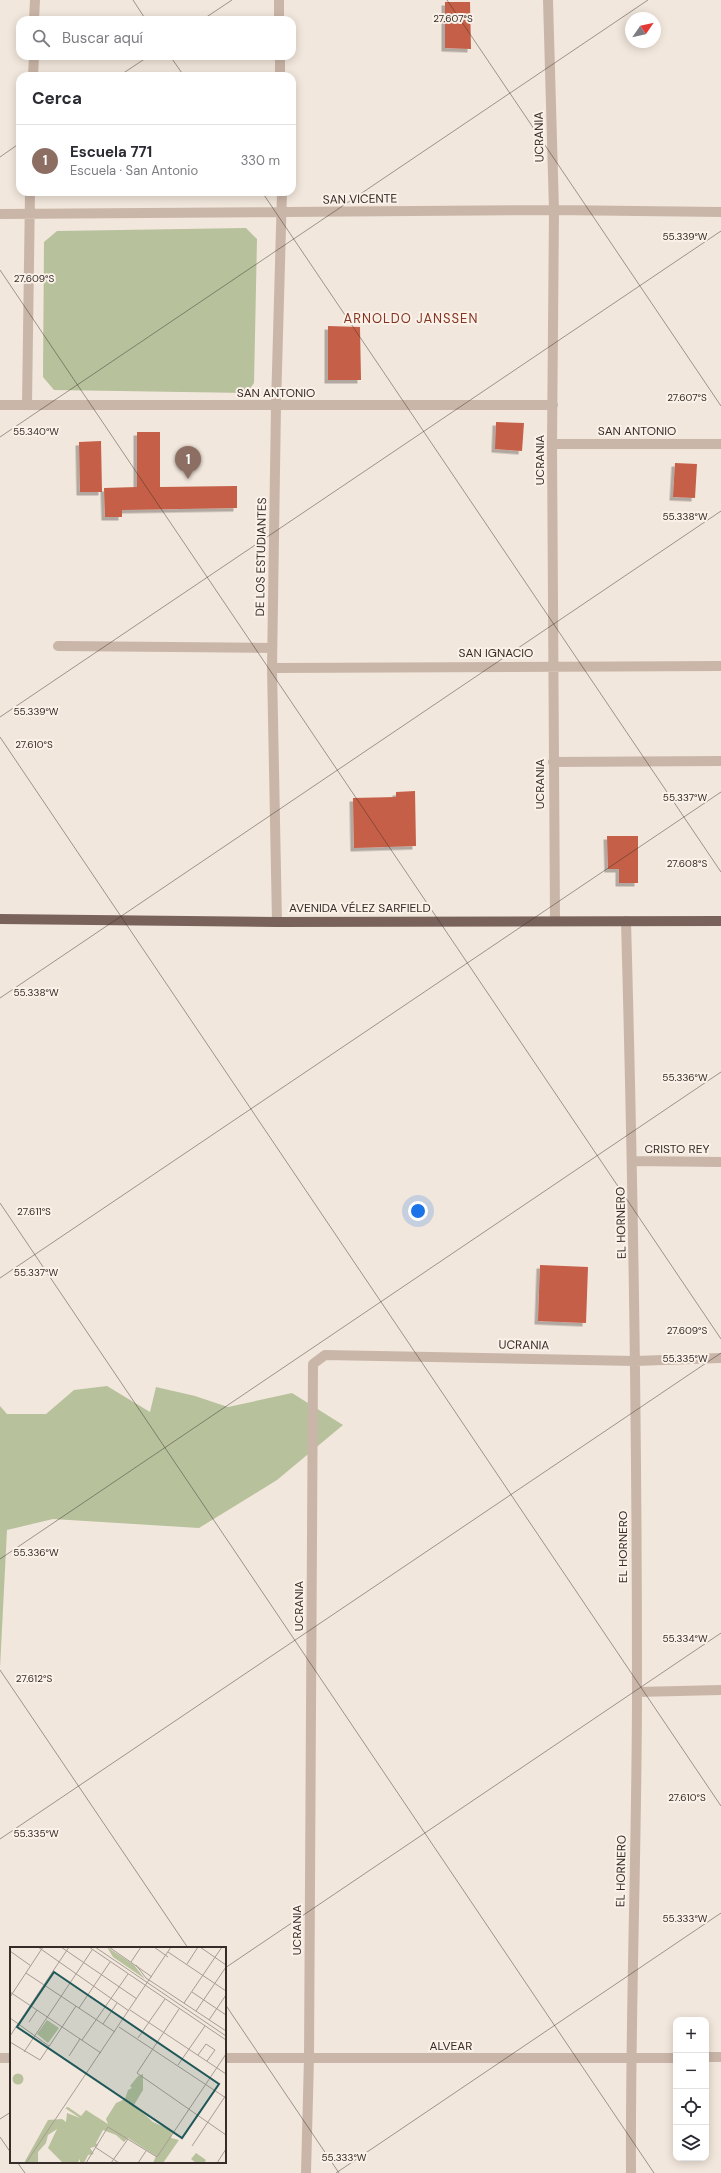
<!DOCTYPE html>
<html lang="es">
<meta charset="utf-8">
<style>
:root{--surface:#fff;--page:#f7f7f7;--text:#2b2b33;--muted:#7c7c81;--line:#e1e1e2;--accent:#7c3aed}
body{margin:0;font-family:"DM Sans",sans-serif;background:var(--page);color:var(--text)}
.controls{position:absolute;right:12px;bottom:12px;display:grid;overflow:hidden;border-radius:8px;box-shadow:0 2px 10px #0003}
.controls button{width:36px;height:36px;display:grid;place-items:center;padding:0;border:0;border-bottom:1px solid var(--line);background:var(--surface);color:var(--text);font:20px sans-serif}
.compass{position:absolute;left:625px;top:12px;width:36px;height:36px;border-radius:50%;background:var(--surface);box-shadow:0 2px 10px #0003;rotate:56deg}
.you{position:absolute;left:418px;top:1211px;width:14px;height:14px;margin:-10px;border:3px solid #fff;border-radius:50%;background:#1a73e8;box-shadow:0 0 0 6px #1a73e833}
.badge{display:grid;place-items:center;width:26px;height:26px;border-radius:50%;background:var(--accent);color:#fff;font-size:13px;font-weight:700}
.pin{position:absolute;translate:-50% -33px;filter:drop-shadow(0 1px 2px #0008)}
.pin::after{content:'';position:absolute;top:21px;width:14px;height:12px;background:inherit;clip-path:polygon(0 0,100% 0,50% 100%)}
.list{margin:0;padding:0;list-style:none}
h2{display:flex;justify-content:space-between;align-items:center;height:52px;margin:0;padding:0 16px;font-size:17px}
h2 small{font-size:13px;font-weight:400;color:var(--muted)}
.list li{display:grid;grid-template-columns:26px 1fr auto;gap:12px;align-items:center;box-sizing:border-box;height:72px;padding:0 16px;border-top:1px solid var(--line)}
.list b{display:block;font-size:15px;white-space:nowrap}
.list p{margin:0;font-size:13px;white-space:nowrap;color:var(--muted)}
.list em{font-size:13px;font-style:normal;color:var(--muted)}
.icon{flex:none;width:22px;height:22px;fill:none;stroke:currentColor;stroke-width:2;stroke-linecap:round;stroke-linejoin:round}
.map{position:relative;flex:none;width:721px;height:2173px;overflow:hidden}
.search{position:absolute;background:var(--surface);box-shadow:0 2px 10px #0003;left:16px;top:16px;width:280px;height:44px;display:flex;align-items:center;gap:10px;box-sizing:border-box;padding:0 14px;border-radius:12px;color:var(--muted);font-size:15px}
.panel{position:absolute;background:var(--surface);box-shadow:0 2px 10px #0003;left:16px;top:72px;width:280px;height:124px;border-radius:12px}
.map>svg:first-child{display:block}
.green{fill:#b7c19c}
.building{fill:#c65e47;filter:url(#shadow)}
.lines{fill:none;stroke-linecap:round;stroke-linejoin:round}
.minor{stroke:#cab6a8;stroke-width:10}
.major{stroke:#796259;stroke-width:10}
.ticks{fill:none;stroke:#372c28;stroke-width:1;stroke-opacity:0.45}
.labels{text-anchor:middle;stroke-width:4;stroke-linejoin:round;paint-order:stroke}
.street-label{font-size:12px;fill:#372c28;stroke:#faf1e9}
.neighbourhood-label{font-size:13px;letter-spacing:1px;fill:#863421;stroke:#faf1e9}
.inset-road{fill:none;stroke:#a79c94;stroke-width:1}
.view{fill:#1e5859;fill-opacity:0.15;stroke:#1e5859;stroke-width:2}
.inset-edge{fill:none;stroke:#372c28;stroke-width:2}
.ticks-label{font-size:10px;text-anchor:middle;fill:#372c28;stroke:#faf1e9;stroke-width:4;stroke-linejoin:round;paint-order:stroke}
</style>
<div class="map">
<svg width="721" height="2173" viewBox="0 0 721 2173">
<defs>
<filter id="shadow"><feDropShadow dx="-3.5" dy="3.5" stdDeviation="0" flood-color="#0004"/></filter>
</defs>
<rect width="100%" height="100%" fill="#f2e7dc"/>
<path class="green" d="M246,228L257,239L254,383L247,393L54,390L43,377L44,242L57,231Z
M107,1386L150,1412L156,1387L195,1396L228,1407L292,1393L343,1425L277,1480L199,1528L53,1519L7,1530L0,1668V1406L7,1414H46L74,1390Z"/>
<path class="building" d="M445,2H470L471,49L445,48Z
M328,326L360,327L361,380H328Z
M496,422L524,423L522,451L495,449Z
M137,432H160V487L237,486V508L122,510V517H105L104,488L137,487Z
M101,441L102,492H80L79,442Z
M675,463L697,464L695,498L673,497Z
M415,791L416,846L354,848L353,798L396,797V792Z
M607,836H638V883H619V869H608Z
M540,1265L588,1267L586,1323L538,1321Z"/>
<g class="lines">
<path class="minor" d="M279,0V20
M548,0L554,210L552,444L555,920
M34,20L35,0
M280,56V76
M33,76L34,56
M0,214L554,210L721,212
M0,405H553
M27,405L30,192
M552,444H721
M58,646L272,648
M272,668L721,666
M553,762L721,761
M626,921C633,1176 637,1432 637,1688C637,1850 630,2011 631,2173
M277,922L272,668L276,406L282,192
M633,1161L721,1162
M637,1692L721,1690
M706,2057H721
M0,2058H11
M225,2058H676
M306,2173L309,2058L313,1364L325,1355L635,1361L721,1358"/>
<path class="major" d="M0,919L277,922L721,921"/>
</g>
<path class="ticks" d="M133,0L146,20M447,0L721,406M202,20L232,0M170,56L184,76M119,76L149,56M0,157L20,143M262,192L721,872M0,270L721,1339M0,437L648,0M0,717L721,231M0,737L721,1806M0,998L721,511M0,1203L654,2173M0,1278L721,792M0,1559L721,1072M0,1670L188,1948M0,1839L721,1353M225,1968L721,1633M225,2004L339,2173M0,2119L11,2112M0,2137L11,2153M17,2162L25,2173M336,2173L721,1913"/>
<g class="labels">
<g class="street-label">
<text transform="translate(539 137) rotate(-91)" y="4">UCRANIA</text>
<text transform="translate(360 199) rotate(-1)" y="4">SAN VICENTE</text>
<text x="276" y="397">SAN ANTONIO</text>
<text x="637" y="435">SAN ANTONIO</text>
<text transform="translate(540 460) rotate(-90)" y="4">UCRANIA</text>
<text transform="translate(261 557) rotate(-89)" y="4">DE LOS ESTUDIANTES</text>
<text x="496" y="657">SAN IGNACIO</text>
<text transform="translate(540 784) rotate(-90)" y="4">UCRANIA</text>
<text x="360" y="912">AVENIDA VÉLEZ SARFIELD</text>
<text x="677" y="1153">CRISTO REY</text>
<text transform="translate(621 1223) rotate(-91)" y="4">EL HORNERO</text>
<text transform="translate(524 1345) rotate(1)" y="4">UCRANIA</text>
<text transform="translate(623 1547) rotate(-90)" y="4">EL HORNERO</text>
<text transform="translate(299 1606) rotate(-90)" y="4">UCRANIA</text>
<text transform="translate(621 1871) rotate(-89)" y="4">EL HORNERO</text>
<text transform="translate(297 1930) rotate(-90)" y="4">UCRANIA</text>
<text x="451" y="2050">ALVEAR</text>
</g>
<g class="neighbourhood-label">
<text x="411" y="323">ARNOLDO JANSSEN</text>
</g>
</g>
<g transform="translate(10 1947)">
<rect width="216" height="216" fill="#f2e7dc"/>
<path d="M97,0L124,18L135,32L103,10ZM37,73L49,81L38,96L27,87ZM2.5 132a5.5 5.5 0 1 1 11 0a5.5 5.5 0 1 1-11 0ZM133,127V143L124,158L143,175L159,182L162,186L161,191L169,193L153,216H143L146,209L118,191L114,195L106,188L93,183L86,196L88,199L80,201L84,207L78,208L74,216H70V212L68,215L53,216L38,201L47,182L38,188L36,196L28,205V216H14L38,173L52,172L56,175L57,166L70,171L55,161L58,160L71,169L76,163L98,177L96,172L106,156L115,152L118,143L122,141L120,139L128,129ZM186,206L196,213L194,216H186L181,212Z" fill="#b7c19c"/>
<path class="inset-road" d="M28,0L119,64M51,0L127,52M79,0L216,93M85,0L216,89M99,0L142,30M144,0L158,10M190,0L216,18M0,4L21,19M158,5L216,44M121,15L131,0M177,17L188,0M126,18L136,31L216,84M16,26L105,85M0,45L91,106M182,45L216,68M0,50L33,0M174,56L212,0M69,61L100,15M169,62L127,126L216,188M120,63L216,127M186,64L216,20M0,71L39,99M199,73L216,48M19,75L27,63M93,77L107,56M109,80L216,151M0,89L59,0M128,91L155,52M72,93L118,27M0,95L30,113L66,59M14,105L82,3M188,108L196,97L205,103L197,114M59,109L70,92M168,118L195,79M182,199L216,148M85,200L109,216M16,216L161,0M76,216L98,180L147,210L216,107M101,216L118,192M128,216L136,204M207,216L216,202"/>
<path class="view" d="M44,25L209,137L172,191L7,80Z"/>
<rect width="216" height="216" class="inset-edge"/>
</g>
<g class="ticks-label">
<text x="453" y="22">27.607°S</text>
<text x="685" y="240">55.339°W</text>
<text x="34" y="282">27.609°S</text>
<text x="687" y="401">27.607°S</text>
<text x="36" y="435">55.340°W</text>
<text x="685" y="520">55.338°W</text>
<text x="36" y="715">55.339°W</text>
<text x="34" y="748">27.610°S</text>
<text x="685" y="801">55.337°W</text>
<text x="687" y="867">27.608°S</text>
<text x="36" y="996">55.338°W</text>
<text x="685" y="1081">55.336°W</text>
<text x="34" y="1215">27.611°S</text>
<text x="36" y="1276">55.337°W</text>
<text x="687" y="1334">27.609°S</text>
<text x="685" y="1362">55.335°W</text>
<text x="36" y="1556">55.336°W</text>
<text x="685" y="1642">55.334°W</text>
<text x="34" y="1682">27.612°S</text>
<text x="687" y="1801">27.610°S</text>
<text x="36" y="1837">55.335°W</text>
<text x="685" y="1922">55.333°W</text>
<text x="344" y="2161">55.333°W</text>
</g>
</svg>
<div class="controls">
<button>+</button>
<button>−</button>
<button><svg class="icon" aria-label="locate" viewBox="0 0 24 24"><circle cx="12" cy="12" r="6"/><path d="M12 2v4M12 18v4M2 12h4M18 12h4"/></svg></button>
<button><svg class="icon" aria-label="layers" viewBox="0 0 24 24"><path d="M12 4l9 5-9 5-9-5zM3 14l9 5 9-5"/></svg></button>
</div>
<svg class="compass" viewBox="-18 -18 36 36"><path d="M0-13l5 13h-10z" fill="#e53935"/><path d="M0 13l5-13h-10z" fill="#7c7c81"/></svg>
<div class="you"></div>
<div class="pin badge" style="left:188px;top:479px;background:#8d6e63">1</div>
<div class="search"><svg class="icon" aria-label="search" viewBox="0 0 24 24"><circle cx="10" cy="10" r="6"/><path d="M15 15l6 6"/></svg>Buscar aquí</div>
<section class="panel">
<h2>Cerca<small></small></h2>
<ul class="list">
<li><span class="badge" style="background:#8d6e63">1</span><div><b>Escuela 771</b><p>Escuela · San Antonio</p></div><em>330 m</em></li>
</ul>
</section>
</div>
